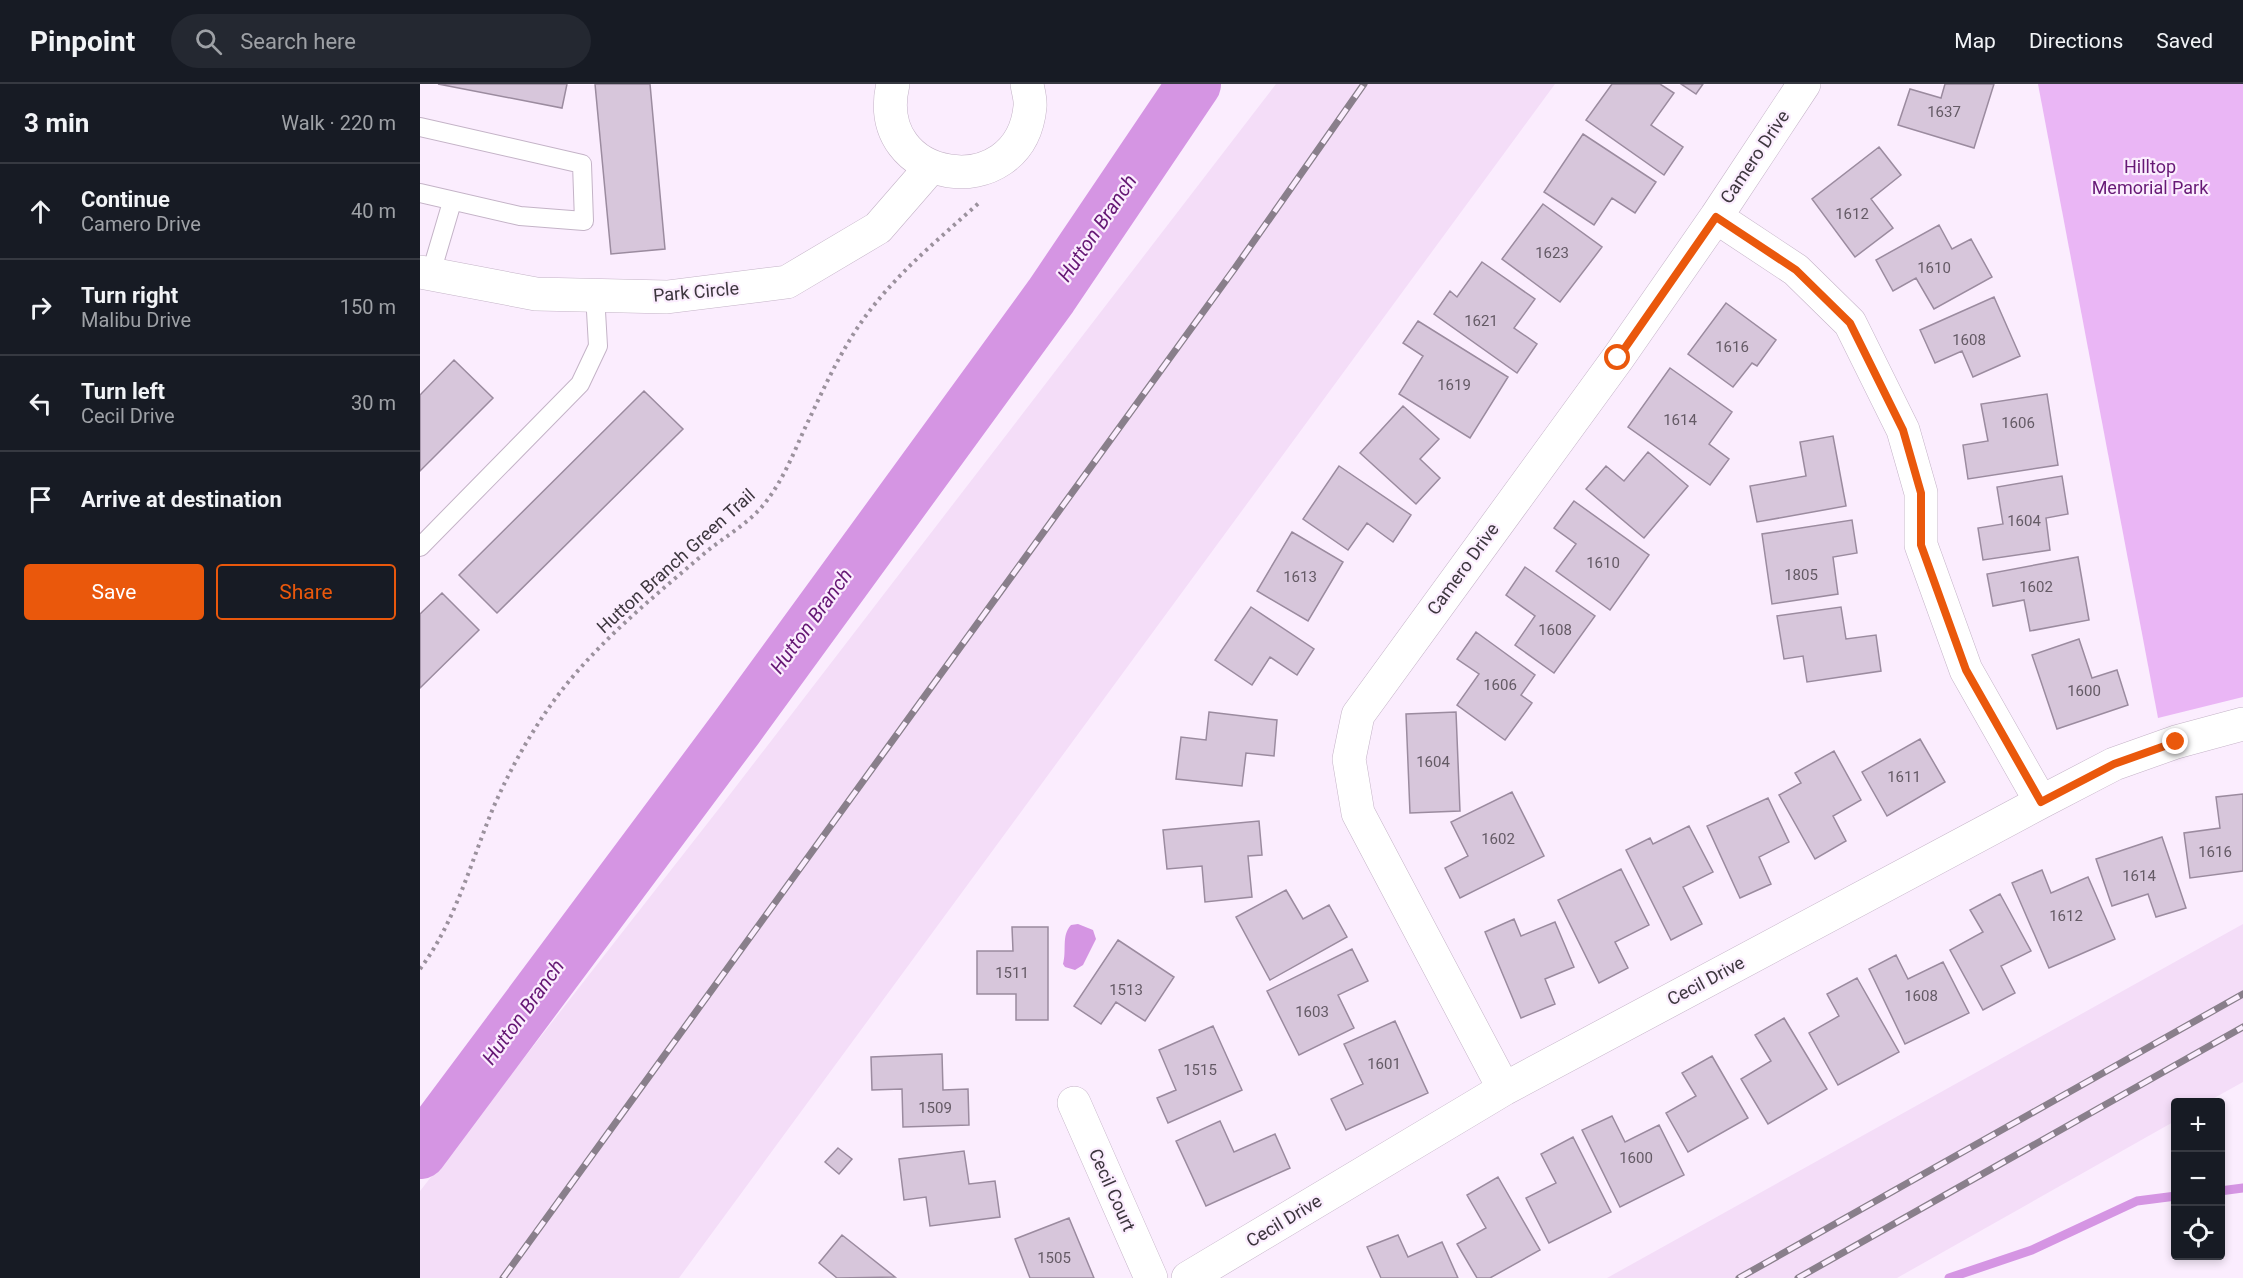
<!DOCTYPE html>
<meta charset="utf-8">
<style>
:root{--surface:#171b24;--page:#242831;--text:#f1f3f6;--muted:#9ea1a6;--line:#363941;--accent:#ea580c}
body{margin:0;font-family:Roboto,sans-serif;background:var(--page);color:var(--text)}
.controls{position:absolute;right:18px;bottom:18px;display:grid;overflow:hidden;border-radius:6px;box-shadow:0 3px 9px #0003}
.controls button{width:54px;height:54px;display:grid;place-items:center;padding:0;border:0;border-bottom:2px solid var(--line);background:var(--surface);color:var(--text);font:30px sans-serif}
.stop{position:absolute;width:18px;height:18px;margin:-14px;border:4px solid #ea580c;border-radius:50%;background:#fff}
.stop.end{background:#ea580c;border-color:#fff;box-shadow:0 2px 6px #0008}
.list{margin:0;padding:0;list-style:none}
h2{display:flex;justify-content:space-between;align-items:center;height:78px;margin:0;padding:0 24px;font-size:26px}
h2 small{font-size:20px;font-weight:400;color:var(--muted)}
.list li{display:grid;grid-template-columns:39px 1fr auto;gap:18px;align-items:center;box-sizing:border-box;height:96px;padding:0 24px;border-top:2px solid var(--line)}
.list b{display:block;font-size:22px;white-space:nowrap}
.list p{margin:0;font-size:20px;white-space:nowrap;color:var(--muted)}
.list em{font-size:20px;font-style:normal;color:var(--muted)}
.actions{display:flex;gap:12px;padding:18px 24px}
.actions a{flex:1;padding:14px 0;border:2px solid var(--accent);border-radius:6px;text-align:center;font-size:21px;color:var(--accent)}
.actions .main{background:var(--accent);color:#fff}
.icon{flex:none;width:33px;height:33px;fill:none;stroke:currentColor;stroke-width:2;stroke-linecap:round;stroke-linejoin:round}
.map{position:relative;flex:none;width:1823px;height:1194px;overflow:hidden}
header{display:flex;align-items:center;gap:36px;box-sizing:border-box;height:84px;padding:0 30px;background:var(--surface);border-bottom:2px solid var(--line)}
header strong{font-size:28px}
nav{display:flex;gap:33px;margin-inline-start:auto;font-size:21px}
.search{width:420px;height:54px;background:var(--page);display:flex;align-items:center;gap:15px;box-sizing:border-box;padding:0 21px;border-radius:33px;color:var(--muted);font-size:22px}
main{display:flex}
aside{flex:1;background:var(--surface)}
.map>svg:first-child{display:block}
.built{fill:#f4ddf8}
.green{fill:#eab6f5}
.water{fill:#d595e3}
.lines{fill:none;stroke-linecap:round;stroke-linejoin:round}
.stream{stroke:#d595e3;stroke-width:9}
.river{stroke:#d595e3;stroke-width:54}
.building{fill:#d7c6db;stroke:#9b8b9f;stroke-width:1.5}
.service-casing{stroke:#c4b3c7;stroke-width:20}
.minor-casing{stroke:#c4b3c7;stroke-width:34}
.path{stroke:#9b919d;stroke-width:4;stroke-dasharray:3 4.5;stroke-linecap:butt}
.service{stroke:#fff;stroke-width:18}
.minor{stroke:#fff;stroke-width:33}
.rail-casing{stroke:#897f8b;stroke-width:7}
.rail{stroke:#fbedfe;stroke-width:4.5;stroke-dasharray:14;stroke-linecap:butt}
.route{stroke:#ea580c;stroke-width:8}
.labels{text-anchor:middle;stroke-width:4.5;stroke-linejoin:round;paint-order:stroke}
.number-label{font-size:15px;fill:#645a65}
.street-label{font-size:18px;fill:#3d363e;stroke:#fbedfe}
.park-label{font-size:18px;fill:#671976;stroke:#fbedfe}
.water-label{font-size:20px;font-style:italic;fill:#651774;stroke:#fbedfe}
</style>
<header>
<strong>Pinpoint</strong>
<div class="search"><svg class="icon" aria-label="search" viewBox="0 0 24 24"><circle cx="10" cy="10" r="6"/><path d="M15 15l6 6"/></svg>Search here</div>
<nav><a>Map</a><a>Directions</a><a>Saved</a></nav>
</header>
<main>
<aside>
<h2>3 min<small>Walk · 220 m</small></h2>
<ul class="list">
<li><svg class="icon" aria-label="ahead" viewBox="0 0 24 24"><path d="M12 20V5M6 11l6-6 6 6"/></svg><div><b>Continue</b><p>Camero Drive</p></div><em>40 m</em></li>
<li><svg class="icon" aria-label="right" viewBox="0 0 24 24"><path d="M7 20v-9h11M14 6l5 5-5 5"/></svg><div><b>Turn right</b><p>Malibu Drive</p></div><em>150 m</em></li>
<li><svg class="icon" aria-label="left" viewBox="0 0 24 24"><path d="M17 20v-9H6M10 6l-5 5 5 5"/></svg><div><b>Turn left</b><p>Cecil Drive</p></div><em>30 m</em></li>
<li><svg class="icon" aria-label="arrive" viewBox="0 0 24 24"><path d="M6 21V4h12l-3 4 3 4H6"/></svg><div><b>Arrive at destination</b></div></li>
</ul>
<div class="actions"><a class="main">Save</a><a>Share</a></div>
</aside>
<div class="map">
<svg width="1823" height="1194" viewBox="0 0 1823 1194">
<rect width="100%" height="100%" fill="#fbedfe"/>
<path class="built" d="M856,0H1135L259,1194H0V1107L301,722Z
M1823,840V998L1787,1018H1756L1755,1037L1477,1194H1187Z"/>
<path class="green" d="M1618,0H1823V613L1738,634Z"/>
<path class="water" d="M658,840L673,846L676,855L663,881L655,886L645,883L643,880C647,866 641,852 651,841Z"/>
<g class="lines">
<path class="stream" d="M1800,1107L1823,1104
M1529,1194L1612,1166L1717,1117L1756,1112"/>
<path class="river" d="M0,1068L317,643L631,212L774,0"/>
</g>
<path class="building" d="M18,0H147L142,24Z
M175,0H230L245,165L191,170Z
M1192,0H1240L1254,9L1231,41L1263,63L1244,91L1166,36Z
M1261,0H1283L1276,10Z
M1525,0H1574L1554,64L1478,41L1490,5L1521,14Z
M1163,50L1236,98L1215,129L1192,114L1174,141L1124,108Z
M1459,63L1481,91L1451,115L1473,144L1435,173L1392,115Z
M1123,120L1182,163L1140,218L1082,175Z
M1519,141L1532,165L1551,155L1572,193L1514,225L1496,194L1473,207L1456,176Z
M1062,178L1115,215L1094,244L1117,260L1097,289L1014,230L1030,207L1037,213Z
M1574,213L1600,272L1553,293L1542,267L1515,279L1500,246Z
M1306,219L1356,256L1337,282L1332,279L1313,303L1268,270Z
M998,237L1088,293L1050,354L979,310L1003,272L983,259Z
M34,276L73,314L0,387V311Z
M1250,284L1312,328L1289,360L1309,375L1290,401L1208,343Z
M224,307L263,345L77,529L39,491Z
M1627,310L1638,381L1548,395L1543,361L1568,357L1561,320Z
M983,322L1019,355L1000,375L1020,394L996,420L940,369Z
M1413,352L1426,422L1337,438L1330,402L1386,392L1380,358Z
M1228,368L1268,402L1224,454L1166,405L1186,382L1204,397Z
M919,382L991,431L973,458L947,439L928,466L883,435Z
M1642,392L1648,430L1626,434L1630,466L1563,476L1558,444L1583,440L1577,403Z
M1154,417L1229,471L1190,526L1136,487L1156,460L1134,444Z
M1432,436L1437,469L1413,473L1418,510L1352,520L1342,450Z
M872,448L923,478L888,537L837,507Z
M1658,473L1669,536L1610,547L1604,516L1573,522L1567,490Z
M1105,483L1175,532L1134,589L1095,561L1115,532L1086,511Z
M22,509L59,546L0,604V530Z
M831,523L894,565L877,591L850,573L832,601L795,576Z
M1421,523L1426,555L1456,551L1461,587L1387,598L1383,572L1364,575L1357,532Z
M1056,548L1115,591L1101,611L1112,619L1085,656L1037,621L1059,590L1037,575Z
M1659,555L1672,594L1697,586L1708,621L1637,645L1612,571Z
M789,628L857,636L854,672L826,669L822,702L756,695L761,653L786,656Z
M1036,628L1040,727L990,729L986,630Z
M1500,655L1525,698L1467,732L1442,688Z
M1414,667L1441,716L1413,732L1426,757L1395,775L1359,711L1381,699L1375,689Z
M1092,708L1124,772L1040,814L1025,784L1048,772L1031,738Z
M1823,710V787L1770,794L1764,749L1800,744L1796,713Z
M1348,714L1369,758L1339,773L1351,800L1320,814L1287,742Z
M839,737L842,771L828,772L832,813L785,818L782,782L747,785L743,746Z
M1269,742L1293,788L1263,803L1282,840L1251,856L1206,766L1230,754L1233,760Z
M1742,753L1766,824L1736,833L1728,810L1692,822L1676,775Z
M1201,785L1229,841L1195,858L1208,884L1179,899L1138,816Z
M1622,786L1631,809L1668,793L1695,855L1629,884L1592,799Z
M866,806L883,835L909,821L927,853L850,896L816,833Z
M1580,810L1611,867L1581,882L1595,909L1563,926L1530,866L1563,848L1550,826Z
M1094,835L1101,852L1135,838L1154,883L1125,895L1135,920L1101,934L1065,848Z
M592,843H628V936H596V910H557V867H593Z
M698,856L754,893L725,937L696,918L681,940L654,922Z
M932,865L948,897L918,911L934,944L879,971L847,907Z
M1476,871L1488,895L1523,878L1549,929L1485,960L1449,885Z
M1437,894L1479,968L1418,1001L1389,949L1419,932L1407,910Z
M1364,934L1407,1005L1348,1040L1321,995L1351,977L1335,951Z
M975,937L1008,1009L926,1046L911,1015L943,1000L924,960Z
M793,942L822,1006L748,1039L737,1014L756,1006L739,966Z
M522,970L523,1006L548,1005L549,1041L483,1043L482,1005L452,1006L451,973Z
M1292,972L1328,1034L1268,1068L1246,1029L1276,1012L1262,989Z
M1192,1032L1205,1058L1239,1041L1264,1091L1200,1123L1162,1046Z
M800,1037L814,1068L855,1050L870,1084L786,1122L756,1057Z
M1153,1053L1191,1128L1129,1159L1106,1114L1136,1099L1121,1070Z
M418,1064L432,1075L419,1090L405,1078Z
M544,1067L549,1100L575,1097L580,1133L510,1142L506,1113L484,1116L479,1075Z
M1078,1093L1120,1166L1070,1194H1057L1037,1160L1066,1144L1047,1111Z
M649,1134L674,1194H610L595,1155Z
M422,1151L475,1193L417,1194L399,1179Z
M978,1151L988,1173L1022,1158L1038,1194H961L947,1163Z"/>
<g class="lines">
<defs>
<path id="service" d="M0,43L162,80L164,137L100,132L0,109
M11,189L32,118
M0,463L160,300L178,262L175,210"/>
<path id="minor" d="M473,0C449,101 600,123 610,23C611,16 608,7 607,0
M1296,133L1376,186L1430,239L1483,346L1501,409V461L1546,586L1621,718
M0,188L116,210L247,213L367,198L458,144L511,83
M1084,1005L938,729L929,675L938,631L1198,274L1296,133L1384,0
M654,1019L731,1194
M768,1194L1084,1005L1621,718L1694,680L1756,658L1823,640"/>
</defs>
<use href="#service" class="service-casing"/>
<use href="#minor" class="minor-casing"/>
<path class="path" d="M0,885C36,837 51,777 74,722C89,688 107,655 128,625C170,564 230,516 286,468C303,454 324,442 339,426C360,403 372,373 384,346C398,317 411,287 428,259C461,202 511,162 560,118"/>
<use href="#service" class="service"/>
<use href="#minor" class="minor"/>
<defs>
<path id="rail" d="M83,1194L815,184L944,0
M1319,1194L1823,910
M1378,1194L1823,943"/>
</defs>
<use href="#rail" class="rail-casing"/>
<use href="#rail" class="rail"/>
</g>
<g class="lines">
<path class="route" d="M1198,274L1296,133L1376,186L1430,239L1483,346L1501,409V461L1546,586L1621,718L1694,680L1756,658"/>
</g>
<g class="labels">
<g class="number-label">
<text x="1524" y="33">1637</text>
<text x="1432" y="135">1612</text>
<text x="1132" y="174">1623</text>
<text x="1514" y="189">1610</text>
<text x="1061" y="242">1621</text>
<text x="1549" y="261">1608</text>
<text x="1312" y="268">1616</text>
<text x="1034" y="306">1619</text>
<text x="1260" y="341">1614</text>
<text x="1598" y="344">1606</text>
<text x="1604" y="442">1604</text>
<text x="1183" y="484">1610</text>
<text x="1381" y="496">1805</text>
<text x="880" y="498">1613</text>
<text x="1616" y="508">1602</text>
<text x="1135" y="551">1608</text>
<text x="1080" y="606">1606</text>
<text x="1664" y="612">1600</text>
<text x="1013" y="683">1604</text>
<text x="1484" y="698">1611</text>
<text x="1078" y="760">1602</text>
<text x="1795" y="773">1616</text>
<text x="1719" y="797">1614</text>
<text x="1646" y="837">1612</text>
<text x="592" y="894">1511</text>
<text x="706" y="911">1513</text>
<text x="1501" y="917">1608</text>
<text x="892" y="933">1603</text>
<text x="964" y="985">1601</text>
<text x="780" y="991">1515</text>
<text x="515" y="1029">1509</text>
<text x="1216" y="1079">1600</text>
<text x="634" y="1179">1505</text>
</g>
<g class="street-label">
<text transform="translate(1335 73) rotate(-56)" y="6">Camero Drive</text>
<text transform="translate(276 208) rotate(-5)" y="6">Park Circle</text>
<text transform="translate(256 477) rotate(-42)" y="6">Hutton Branch Green Trail</text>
<text transform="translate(1043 485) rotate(-54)" y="6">Camero Drive</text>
<text transform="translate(1286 897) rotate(-28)" y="6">Cecil Drive</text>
<text transform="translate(692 1106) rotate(66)" y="6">Cecil Court</text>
<text transform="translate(864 1137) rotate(-31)" y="6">Cecil Drive</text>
</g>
<g class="park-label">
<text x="1730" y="89">Hilltop<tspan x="1730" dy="21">Memorial Park</tspan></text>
</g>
<g class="water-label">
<text transform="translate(677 144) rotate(-56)" y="7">Hutton Branch</text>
<text transform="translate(391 537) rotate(-54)" y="7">Hutton Branch</text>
<text transform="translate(103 928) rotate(-54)" y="7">Hutton Branch</text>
</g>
</g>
</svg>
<div class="controls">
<button>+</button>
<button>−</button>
<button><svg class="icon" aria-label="locate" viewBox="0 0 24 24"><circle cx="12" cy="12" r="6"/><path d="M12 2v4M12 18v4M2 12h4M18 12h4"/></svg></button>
</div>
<div class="stop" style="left:1198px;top:274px"></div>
<div class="stop end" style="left:1756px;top:658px"></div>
</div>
</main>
